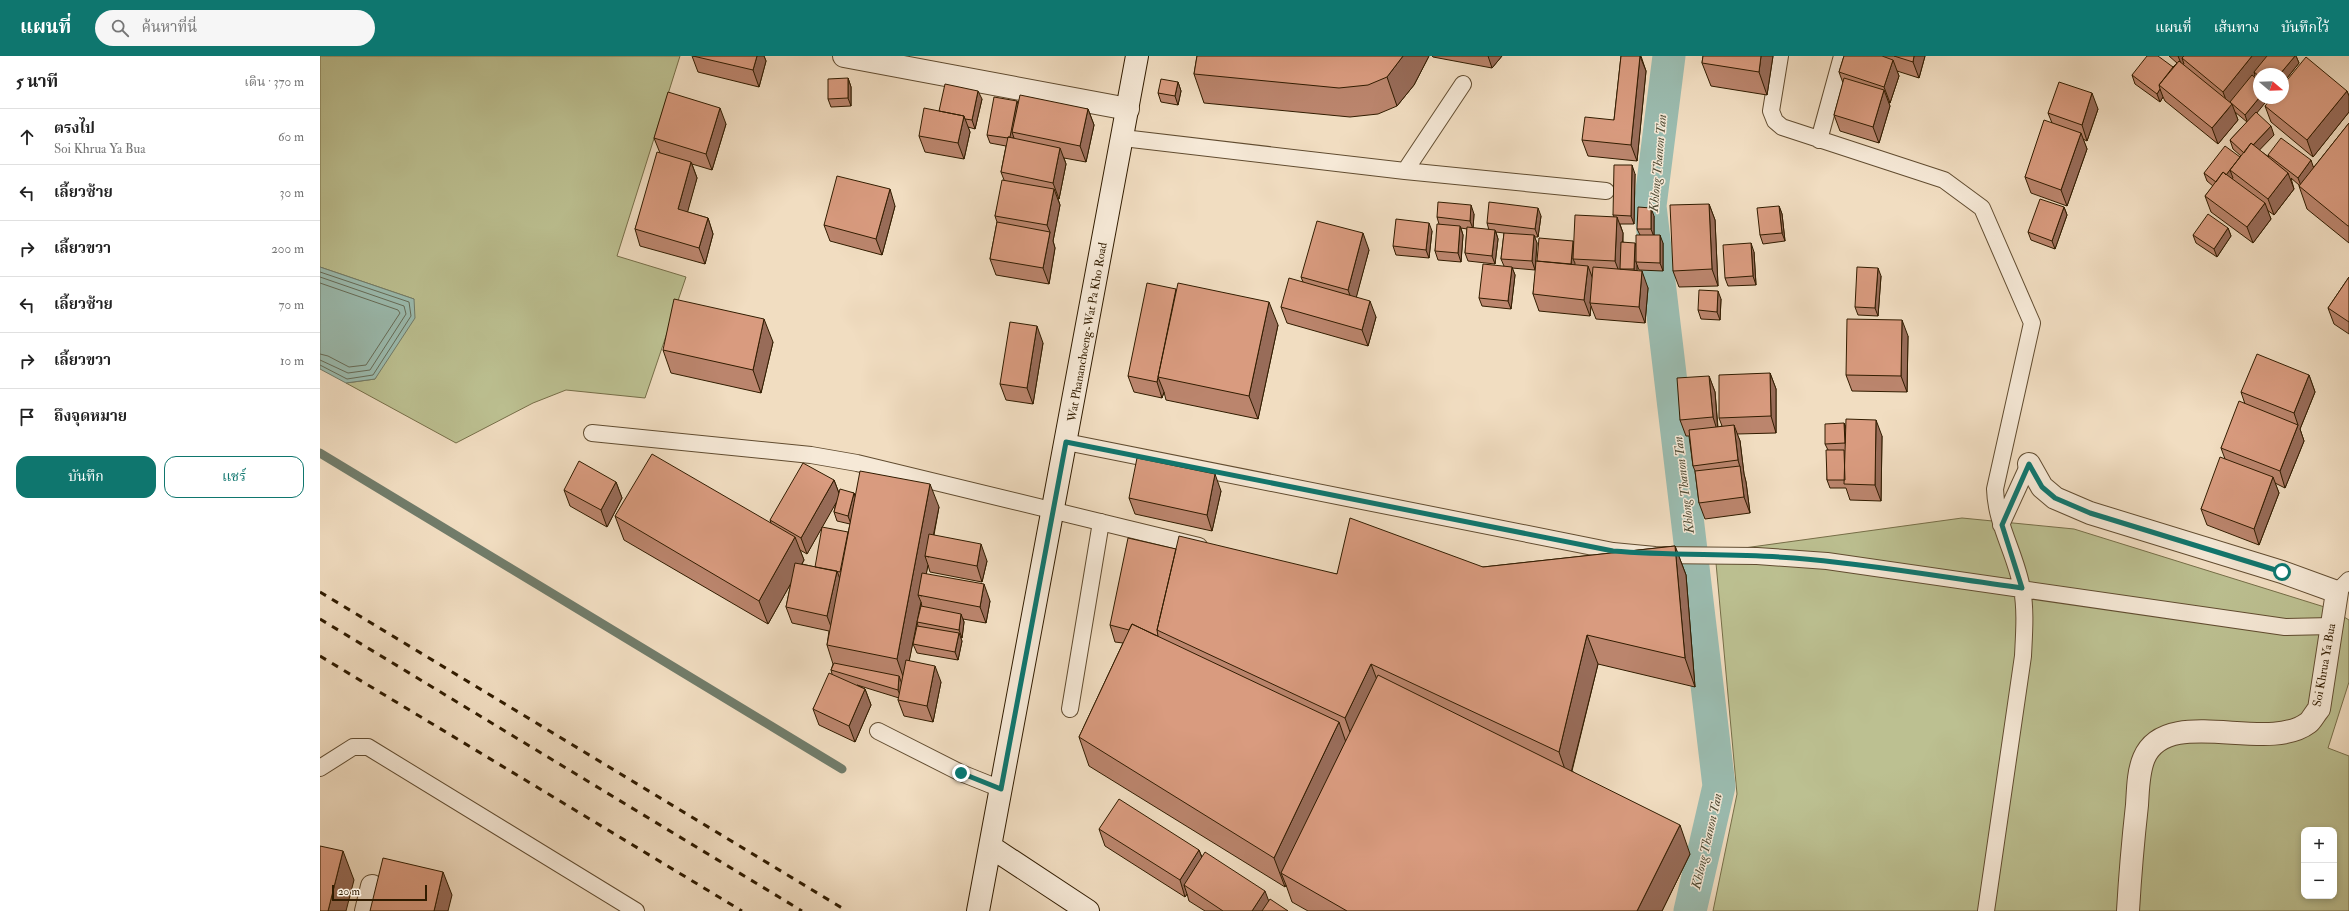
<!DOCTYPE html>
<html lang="th">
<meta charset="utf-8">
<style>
:root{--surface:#fff;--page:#f6f6f6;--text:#222;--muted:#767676;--line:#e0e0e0;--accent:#0f766e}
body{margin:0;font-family:"IM FELL Double Pica","Noto Serif Thai",serif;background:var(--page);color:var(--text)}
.controls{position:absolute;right:12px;bottom:12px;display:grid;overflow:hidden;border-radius:8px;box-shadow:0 2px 6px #0003}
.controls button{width:36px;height:36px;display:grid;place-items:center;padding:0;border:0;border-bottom:1px solid var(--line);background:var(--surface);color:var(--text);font:20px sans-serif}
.compass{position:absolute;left:1933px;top:12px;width:36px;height:36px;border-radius:50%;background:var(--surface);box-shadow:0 2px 6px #0003;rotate:109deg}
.scale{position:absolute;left:12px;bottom:10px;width:95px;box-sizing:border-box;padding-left:4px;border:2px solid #311c00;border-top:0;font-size:11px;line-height:14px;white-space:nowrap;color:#311c00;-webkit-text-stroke:3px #f6e9d7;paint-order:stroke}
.stop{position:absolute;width:12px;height:12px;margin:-9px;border:3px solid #0f766e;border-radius:50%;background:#fff}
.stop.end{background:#0f766e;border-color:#fff;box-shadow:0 1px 4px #0008}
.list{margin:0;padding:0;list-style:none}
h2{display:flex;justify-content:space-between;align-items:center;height:52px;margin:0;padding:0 16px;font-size:17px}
h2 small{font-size:13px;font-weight:400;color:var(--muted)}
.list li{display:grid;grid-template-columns:26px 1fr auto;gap:12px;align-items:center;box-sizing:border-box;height:56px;padding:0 16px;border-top:1px solid var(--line)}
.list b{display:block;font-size:15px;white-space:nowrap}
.list p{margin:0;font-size:13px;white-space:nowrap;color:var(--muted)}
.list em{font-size:13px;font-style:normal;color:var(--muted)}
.actions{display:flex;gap:8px;padding:12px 16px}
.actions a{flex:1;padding:9px 0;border:1px solid var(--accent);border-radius:12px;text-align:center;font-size:14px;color:var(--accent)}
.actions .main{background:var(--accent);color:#fff}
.icon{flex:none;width:22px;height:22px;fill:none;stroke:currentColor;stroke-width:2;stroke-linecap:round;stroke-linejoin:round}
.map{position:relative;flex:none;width:2029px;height:855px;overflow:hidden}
header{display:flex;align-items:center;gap:24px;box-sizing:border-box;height:56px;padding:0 20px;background:var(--accent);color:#fff}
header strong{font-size:19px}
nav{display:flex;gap:22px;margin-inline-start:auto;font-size:14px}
.search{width:280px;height:36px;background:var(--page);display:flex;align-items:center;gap:10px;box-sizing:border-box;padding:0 14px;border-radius:22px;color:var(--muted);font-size:15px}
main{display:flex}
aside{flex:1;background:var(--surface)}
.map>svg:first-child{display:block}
.green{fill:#bcc091;stroke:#766e48;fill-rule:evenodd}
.water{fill:#9bbcb0;stroke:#717c6a}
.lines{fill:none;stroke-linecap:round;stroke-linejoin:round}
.shore{stroke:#666c58;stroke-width:1}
.stream{stroke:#717c6a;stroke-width:9}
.canal{stroke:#9bbcb0;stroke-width:33}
.service-casing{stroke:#614c30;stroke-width:18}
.minor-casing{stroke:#614c30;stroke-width:24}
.secondary-casing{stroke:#311c00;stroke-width:24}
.service{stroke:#f6e9d7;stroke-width:16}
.minor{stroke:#f6e9d7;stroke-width:22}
.secondary{stroke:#f6e9d7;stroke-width:22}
.rail{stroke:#311c00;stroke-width:3;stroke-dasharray:7 7;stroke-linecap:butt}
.wall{fill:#bb856d;stroke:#311c00;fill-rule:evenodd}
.shaded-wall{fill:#986c59;stroke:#311c00}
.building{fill:#d99b7f;stroke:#311c00}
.route{stroke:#0f766e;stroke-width:5}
.labels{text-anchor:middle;stroke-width:3;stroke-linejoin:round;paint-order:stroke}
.street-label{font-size:12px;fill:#311c00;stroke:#f6e9d7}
.water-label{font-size:13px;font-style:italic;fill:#514c35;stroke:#f6e9d7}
</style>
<header>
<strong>แผนที่</strong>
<div class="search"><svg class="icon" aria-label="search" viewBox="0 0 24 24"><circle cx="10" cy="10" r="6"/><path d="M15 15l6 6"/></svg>ค้นหาที่นี่</div>
<nav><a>แผนที่</a><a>เส้นทาง</a><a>บันทึกไว้</a></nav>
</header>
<main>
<aside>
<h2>5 นาที<small>เดิน · 370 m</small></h2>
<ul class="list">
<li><svg class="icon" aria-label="ahead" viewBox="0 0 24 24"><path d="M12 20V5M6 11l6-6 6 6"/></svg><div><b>ตรงไป</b><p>Soi Khrua Ya Bua</p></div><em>60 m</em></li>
<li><svg class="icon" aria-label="left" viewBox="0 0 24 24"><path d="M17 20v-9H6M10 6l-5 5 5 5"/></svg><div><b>เลี้ยวซ้าย</b></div><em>30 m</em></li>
<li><svg class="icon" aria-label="right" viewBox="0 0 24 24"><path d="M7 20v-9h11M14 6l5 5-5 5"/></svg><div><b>เลี้ยวขวา</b></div><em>200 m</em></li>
<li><svg class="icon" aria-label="left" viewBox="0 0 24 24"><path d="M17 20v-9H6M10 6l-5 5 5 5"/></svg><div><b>เลี้ยวซ้าย</b></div><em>70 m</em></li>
<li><svg class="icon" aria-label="right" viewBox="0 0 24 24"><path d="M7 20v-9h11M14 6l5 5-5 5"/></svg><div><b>เลี้ยวขวา</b></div><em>10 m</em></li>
<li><svg class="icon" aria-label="arrive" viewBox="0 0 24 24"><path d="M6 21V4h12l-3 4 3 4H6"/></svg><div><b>ถึงจุดหมาย</b></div></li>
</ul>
<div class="actions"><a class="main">บันทึก</a><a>แชร์</a></div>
</aside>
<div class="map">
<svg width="2029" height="855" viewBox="0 0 2029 855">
<rect width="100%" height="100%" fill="#f1ddc1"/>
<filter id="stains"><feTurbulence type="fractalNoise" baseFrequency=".005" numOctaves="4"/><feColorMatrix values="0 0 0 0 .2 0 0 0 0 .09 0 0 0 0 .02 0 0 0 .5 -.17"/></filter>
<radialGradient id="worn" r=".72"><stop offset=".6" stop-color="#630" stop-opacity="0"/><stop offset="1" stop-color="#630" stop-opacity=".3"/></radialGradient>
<path class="green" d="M0,0H360L297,200L366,221L325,342L246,334L213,347L136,387L26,327L55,323L94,243L0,211Z
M1642,462L1754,473L2011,553L2029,564V626L2008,692L2029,700V855H1393L1417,738L1395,496ZM1984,774H2014V840H1984Z"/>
<path class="water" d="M0,211L94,243L95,262L55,323L26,327L0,313Z"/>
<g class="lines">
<path class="shore" d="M0,216L89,246L91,260L53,319L27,323L0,309
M0,221L84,250L86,258L50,314L28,317L0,304
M0,227L78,254L80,257L46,309L29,311L8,300L0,298"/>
<path class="stream" d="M0,397L522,713"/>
<path class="canal" d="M1349,0L1330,150L1399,730L1370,855"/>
<defs>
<path id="service" d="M1460,0L1451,55L1455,65L1462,71L1624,124L1662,152L1712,267L1675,433C1676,469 1696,498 1702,533C1706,555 1704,578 1703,600L1666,855
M803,82L1085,115L1286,135
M1499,84L1522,0
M1085,115L1143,28
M272,377L491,399L537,407L879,490
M746,386L1293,495L1335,499L1437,500L1507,505L1965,571L2012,570
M1681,469L1709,408
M2017,536L2029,524
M750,653L781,466
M558,675L641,717L681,733
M0,712L33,691H48L316,855"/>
<path id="minor" d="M524,0L808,53
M1709,408L1722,431L1735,442L1770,457L1962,516L2017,536L1999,653C1995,657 1992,664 1988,667C1947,698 1847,648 1824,702C1818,716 1818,734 1817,749C1813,785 1810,820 1808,855
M46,855L52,830"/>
<path id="secondary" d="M671,791L768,855
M658,855L817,0"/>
</defs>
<use href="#service" class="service-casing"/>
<use href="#minor" class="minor-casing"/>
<use href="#secondary" class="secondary-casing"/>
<use href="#service" class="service"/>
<use href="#minor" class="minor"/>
<use href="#secondary" class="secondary"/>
<path class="rail" d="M0,536L527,855
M0,563L482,855
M0,600L422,855"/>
</g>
<path class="wall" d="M372,0H444L446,5L439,31L378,16Z
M877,0H1109L1094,29L1077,50L1058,58L1030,61L884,47L874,18Z
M1112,0H1182L1172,12L1113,1Z
M1301,0H1321L1326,15L1317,105L1268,100L1262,84L1294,64Z
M1383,0H1453L1447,39L1391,30L1382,7Z
M1524,0H1605L1599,22L1577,15L1579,20L1570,47H1568L1570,50L1559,87L1520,75L1514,59L1523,27L1519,16Z
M1849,0H1976L1979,7L1963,27V18H1939V42H1949L1936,57L1954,79L1939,94L1949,101L1948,99L1994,111L2029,67V187L1987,153L1979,130V129L1971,122L1974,133L1954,159L1947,154L1951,163L1933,187L1891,156L1885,140L1893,130L1887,125L1884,117L1920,102L1921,100L1913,93L1910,84L1927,66L1915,56L1918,64L1898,88L1845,45L1843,41L1840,46L1815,28L1812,19L1853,11L1857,7Z
M528,22L531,31V50L511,51L508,43Z
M858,26L861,35L858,49L841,46L838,37Z
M2027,35L2029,40V56L1993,101L1951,66L1945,50Z
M662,43L655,73L648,71L650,76L644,103L605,96L599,80L619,55Z
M698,48L768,53L774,69L766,106L744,102L746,108L739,143H738L740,149L733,185L735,192L729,228L676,219L670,203L677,166L675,160L684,124L681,116L686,90L670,87L667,79Z
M1778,53L1767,85L1763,83L1767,93L1747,150L1711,137L1705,121L1732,67L1728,57Z
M406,68L392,114L372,108L377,122L367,156L388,162L393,178L385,208L320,190L315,173L340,97L334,82Z
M1315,118L1314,168H1300L1303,177V186L1316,192L1320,179L1317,173L1334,160V179L1343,187V215L1319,214L1317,209V215L1328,232L1325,267L1276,263L1271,250L1270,260L1219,255L1213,238L1217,205L1253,185L1254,188L1294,161L1293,159Z
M1389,148L1395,164L1398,230L1359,231L1353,215Z
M575,150L562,199L510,185L504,169Z
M1459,150L1462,158L1465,185L1443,188L1440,179Z
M1744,151L1747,159L1735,193L1711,184L1708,176Z
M1154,158L1153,172L1169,174L1167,167L1221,160L1218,181H1214L1217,187L1215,214L1192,212L1195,219L1191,253L1162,250L1159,242L1184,210L1181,203L1184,177L1176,176L1178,183L1175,208L1148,205L1145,197L1147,173L1141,172L1143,179L1141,206L1118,204L1115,195L1119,168L1117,161Z
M1908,172L1911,180L1897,201L1876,187L1873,179Z
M1112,175L1109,202L1076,199L1073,190Z
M1049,194L1036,241L1056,261L1048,290L967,267L961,251L983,226L981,221Z
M1434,196L1436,229L1408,230L1405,222Z
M1561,220L1558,260L1538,259L1535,251Z
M2029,221V278L2014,268L2008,252Z
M1401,243L1400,264L1381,263L1378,254Z
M958,269L938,363L846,344L844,336L842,342L814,336L808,320Z
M1588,280L1587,336L1532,335L1526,319Z
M453,286L441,337L351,317L343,294Z
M723,287L713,348L686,344L680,328Z
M1450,317L1456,333V377L1417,378L1420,385L1424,418L1426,426L1430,457L1385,463L1379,447L1375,415L1373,410L1369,380H1366L1360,364L1389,320L1395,336L1398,371L1402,370L1399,362Z
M1989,319L1995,336L1980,373L1984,385L1965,432L1955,427L1959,437L1939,489L1887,469L1881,453L1905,403L1901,392L1925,348L1921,336Z
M1524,367L1526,371L1562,380L1561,445L1530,444L1526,432H1510L1507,424L1508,394L1505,388Z
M514,424L519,437H534L535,441L619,451L614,479L667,505L662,526L610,516L608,509L606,518L670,545L666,567L643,563L644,566L642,582H640L642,585L638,604L597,597L593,588L598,570L597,566L602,551L601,546L589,605L621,626L613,666L584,660L578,644L579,642L537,629L545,633L551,649L535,686L499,669L493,653L512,618L511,614L513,608L507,589L509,575L472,567L466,551L471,527L448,568L304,484L295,460L451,467L450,464ZM516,446L514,456L517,465L530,468L528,477L495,511L482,508L484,504L480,494L487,498Z
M296,426L302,442L287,471L250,450L244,434Z
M901,435L892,475L815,458L809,442Z
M1355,490L1366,519L1375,631L1278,608L1252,715L1370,798L1342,855H988L972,846L966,829L965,831L769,710L759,681L803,587L795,586L790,569L856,493L1017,518L1163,511Z
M779,773L879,794L882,801L948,845L968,855H885L869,845L867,838L865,841L785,790Z"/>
<path class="shaded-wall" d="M437,0H444L446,5L439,31L433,14Z
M1083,0H1109L1094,29L1077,50L1067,21Z
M1168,0H1182L1172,12Z
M1320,0L1326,15L1317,105L1311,89Z
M1441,0H1453L1447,39L1439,16Z
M1594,0H1605L1599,22L1593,6Z
M1858,0H1870L1862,2L1864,8L1862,10Z
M1932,0H1951L1934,16L1935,19L1912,48L1918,64L1898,88L1892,72L1909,52L1903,36Z
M1975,0H1976L1979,7L1963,27V18H1960Z
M1573,4L1579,20L1570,47L1564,31Z
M528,22L531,31V50L528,42Z
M858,26L861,35L858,49L855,40Z
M1840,33L1843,41L1840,46L1837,38Z
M1564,34L1570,50L1559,87L1553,71Z
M658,35L662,43L655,73L652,64Z
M2027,35L2029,40V56L1993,101L1987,84Z
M1772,37L1778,53L1767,85L1762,69Z
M1939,42H1949L1928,68L1925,59Z
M697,45L700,53L692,76L694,82H689Z
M400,52L406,68L392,114L386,98Z
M768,53L774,69L766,106L760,90Z
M644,60L650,76L644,103L638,87Z
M1951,70L1954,79L1928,106L1925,98Z
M1761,77L1767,93L1747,150L1741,134Z
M740,92L746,108L739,143L733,127Z
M1920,101L1910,114L1913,122L1901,137L1898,129Z
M1991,104L1994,113L1981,130L1978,122Z
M371,106L377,122L364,169L358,153Z
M1312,109L1315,118L1314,168L1311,160Z
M1968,117L1974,133L1954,159L1948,143Z
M570,133L575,150L562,199L556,183Z
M734,133L740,149L733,185L735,192L729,228L723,212L730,176L727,169Z
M1945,147L1951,163L1933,187L1927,171Z
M1389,148L1395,164L1398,230L1392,213Z
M1151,149L1154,158L1153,173L1150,165Z
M1459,150L1462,158L1465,185L1462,177Z
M1744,151L1747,159L1735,193L1732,185Z
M1218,152L1221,160L1218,181L1215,173Z
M1331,152L1334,160V181L1331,173Z
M1297,161L1303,177L1301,221L1295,205Z
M388,162L393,178L385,208L379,192Z
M1109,167L1112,175L1109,202L1106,194Z
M1140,170L1143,179L1141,206L1138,197Z
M1908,172L1911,180L1897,201L1894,193Z
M1175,174L1178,183L1175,208L1172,200Z
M1043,177L1049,194L1034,250L1028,234Z
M1214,179L1217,187L1215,214L1212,205Z
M1340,179L1343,187V215L1340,207Z
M1253,185L1256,193L1253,203L1255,207L1254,218L1251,210Z
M1315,187L1318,195L1316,206L1317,209V222L1314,213Z
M1431,187L1434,196L1436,229L1433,220Z
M1268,210L1274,226L1270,247L1271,250L1270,260L1264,244Z
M1192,211L1195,219L1191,253L1188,245Z
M1558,212L1561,220L1558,260L1555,252Z
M1322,215L1328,232L1325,267L1319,251Z
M856,233L838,321L844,336L842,342L837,326Z
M1398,235L1401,243L1400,264L1397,256Z
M1050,245L1056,261L1048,290L1042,274Z
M949,246L958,269L938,363L929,340Z
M444,263L453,286L441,337L433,314Z
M1582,264L1588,280L1587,336L1581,320Z
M717,270L723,287L713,348L707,332Z
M1450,317L1456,333V377L1451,360Z
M1989,319L1995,336L1980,373L1984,385L1965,432L1960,415L1978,369L1974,357Z
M1389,320L1395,336L1398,377L1393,361Z
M1556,364L1562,380L1561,445L1555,429Z
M1524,367L1527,376L1528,396L1525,387Z
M1414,369L1420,385L1424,418L1426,426L1430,457L1424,441L1420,411L1418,404Z
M895,418L901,435L892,475L887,459Z
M1953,421L1959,437L1939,489L1934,473Z
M514,424L520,440L487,498L481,482Z
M296,426L302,442L287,471L281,454Z
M610,428L619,451L609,501L605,500L608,509L602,540L598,539L601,546L585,626L577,603Z
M534,437L537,446L531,468L528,460Z
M475,481L484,504L448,568L439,545Z
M661,488L667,505L662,526L657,510Z
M1355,490L1366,519L1375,631L1365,602Z
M517,515L523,531L513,576L507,560Z
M664,528L670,545L666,567L660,551Z
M641,558L644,566L642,582L639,574Z
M639,577L642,585L638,604L635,596Z
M1267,579L1278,608L1249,725L1239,696Z
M1051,608L1062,637L1035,690L1025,662Z
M615,610L621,626L613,666L607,650Z
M579,620L582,628L581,642L578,634Z
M545,633L551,649L535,686L529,670Z
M1019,666L1029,695L961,817L966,829L965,831L954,802Z
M1360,769L1370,798L1342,855H1317Z
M879,794L885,810L864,829L867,838L865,841L860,824Z
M23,795L34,824L26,855H8Z
M123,816L132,839L128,855H114Z
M945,835L951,851L948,855H932Z"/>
<path class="building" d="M373,0H437L433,14Z
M877,0H1083L1067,21L1048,29L1019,32L874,18Z
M1301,0H1320L1311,89L1262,84L1265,61L1294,64Z
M1383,0H1441L1439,16L1382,7Z
M1524,0H1562L1573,4L1564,31L1519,16Z
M1574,0H1594L1593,6Z
M1827,0H1838L1853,11L1839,29L1840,33L1837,38L1812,19Z
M1864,0H1932L1903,36L1862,2Z
M1947,0H1975L1960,18H1939V20L1934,16Z
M1986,1L2027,35L1987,84L1945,50L1952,42H1963V29Z
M1859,5L1912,48L1892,72L1839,29Z
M1932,19L1939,25V42L1925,59L1910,46Z
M528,22V42L508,43V23Z
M1524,22L1564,34L1553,71L1514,59Z
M841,23L858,26L855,40L838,37Z
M1739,26L1772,37L1762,69L1728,57Z
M625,28L658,35L652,64L645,63L644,60L619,55Z
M348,36L400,52L386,98L334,82Z
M700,39L768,53L760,90L692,76Z
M674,41L697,45L690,81H688V82L667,79Z
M604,52L644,60L638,87L599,80Z
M1936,56L1951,70L1933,89L1931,87L1924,97L1910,84Z
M1724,64L1761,77L1741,134L1705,121Z
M2029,67V170H2028L1979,130Z
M688,81L740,92L733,127L681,116Z
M1961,82L1991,104L1978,122L1948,99Z
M1931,87L1968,117L1948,143L1910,114Z
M1905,90L1920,101L1906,119L1903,116L1896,126L1884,117Z
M337,96L371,106L358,153L388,162L379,192L315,173Z
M1294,109H1312L1311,160L1293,159Z
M1903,116L1945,147L1927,171L1885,140Z
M517,120L570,133L556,183L504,169Z
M682,124L734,133L727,169L675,160Z
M1720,143L1744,151L1732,185L1708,176Z
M1118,146L1151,149L1150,165L1117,161Z
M1169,146L1218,152L1215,173L1167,167Z
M1389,148L1392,213L1353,215L1350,149Z
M1459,150L1462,177L1440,179L1437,152Z
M1318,151L1331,152V173H1317Z
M1888,158L1908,172L1894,193L1873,179Z
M1255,159L1297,161L1295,205L1253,203Z
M1076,163L1109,167L1106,194L1073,190Z
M997,165L1043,177L1028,234L981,221Z
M677,166L730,176L723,212L670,203Z
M1117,168L1140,170L1138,197L1115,195Z
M1147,171L1175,174L1172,200L1145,197Z
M1184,177L1214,179L1212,205L1181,203Z
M1316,179H1340V207L1316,206Z
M1219,182L1253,185L1251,208L1217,205Z
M1301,186L1315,187L1314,213H1300Z
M1431,187L1433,220L1405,222L1403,189Z
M1216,205L1268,210L1264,244L1213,238Z
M1163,208L1192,211L1188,245L1159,242Z
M1273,211L1322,215L1319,251L1270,247Z
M1537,211L1558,212L1555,252L1535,251Z
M2029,221V266L2008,252Z
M969,222L1050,245L1042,274L961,251Z
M827,227L856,233L837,326L808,320Z
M858,227L949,246L929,340L838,321Z
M1379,234L1398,235L1397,256L1378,254Z
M354,243L444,263L433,314L343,294Z
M1527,263L1582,264L1581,320L1526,319Z
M690,266L717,270L707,332L680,328Z
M1937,298L1989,319L1974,357L1921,336Z
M1450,317L1451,360L1399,362V319Z
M1389,320L1393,361L1360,364L1357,322Z
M1919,345L1978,369L1960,415L1901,392Z
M1526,363L1556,364L1555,429L1524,428Z
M1524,367L1525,387L1505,388V368Z
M1414,369L1418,404L1373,410L1369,374Z
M1506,394H1524L1525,424H1507Z
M332,398L475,481L439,545L295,460Z
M1900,401L1953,421L1934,473L1881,453Z
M817,402L895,418L887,459L809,442Z
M259,405L296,426L281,454L244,434Z
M483,407L514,424L481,482L450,464Z
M1420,410L1424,441L1379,447L1375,415Z
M540,415L610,428L577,603L507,589Z
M520,433L534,437L528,460L514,456Z
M1030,462L1163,511L1355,490L1365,602L1267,579L1239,696L1051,608L1025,662L837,574L859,480L1017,518Z
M502,471L528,476L520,516L495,511Z
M609,478L661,488L657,510L605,500Z
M808,482L856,493L837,574L838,580L835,579L812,568L809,574L790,569Z
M475,507L517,515L507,560L466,551Z
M602,517L664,528L660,551L598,539Z
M601,550L641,558L639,574L597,566Z
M812,568L1019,666L954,802L759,681Z
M597,570L639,577L635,596L593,588Z
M586,604L615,610L607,650L578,644Z
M514,607L579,620L578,634L511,614Z
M509,617L545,633L529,670L493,653Z
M1058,619L1360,769L1317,855H1027L961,817Z
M799,743L879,794L860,824L779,773Z
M0,790L23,795L8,855H0Z
M885,796L945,835L932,855H903L864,829Z
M63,802L123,816L114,855H50Z
M950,843L968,855H942Z"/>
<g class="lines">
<path class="route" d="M641,717L681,733L746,386L1293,495C1353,500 1414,497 1474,502C1551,508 1627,522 1702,532L1682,469L1709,408L1722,431L1735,442L1770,457L1962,516"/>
</g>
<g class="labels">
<g class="street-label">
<text transform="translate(767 276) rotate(-80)" y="4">Wat Phananchoeng-Wat Pa Kho Road</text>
<text transform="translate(2004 609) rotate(-80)" y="4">Soi Khrua Ya Bua</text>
</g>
<g class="water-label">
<text transform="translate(1337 107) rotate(-85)" y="5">Khlong Thanon Tan</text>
<text transform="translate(1363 429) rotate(-97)" y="5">Khlong Thanon Tan</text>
<text transform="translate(1386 785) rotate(-77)" y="5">Khlong Thanon Tan</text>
</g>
</g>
<rect width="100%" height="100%" filter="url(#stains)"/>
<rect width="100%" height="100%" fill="url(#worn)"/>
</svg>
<div class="controls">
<button>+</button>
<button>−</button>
</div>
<svg class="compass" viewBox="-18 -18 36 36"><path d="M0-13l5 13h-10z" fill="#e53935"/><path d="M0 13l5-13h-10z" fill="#767676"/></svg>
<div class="scale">20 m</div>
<div class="stop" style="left:1962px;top:516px"></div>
<div class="stop end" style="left:641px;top:717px"></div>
</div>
</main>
